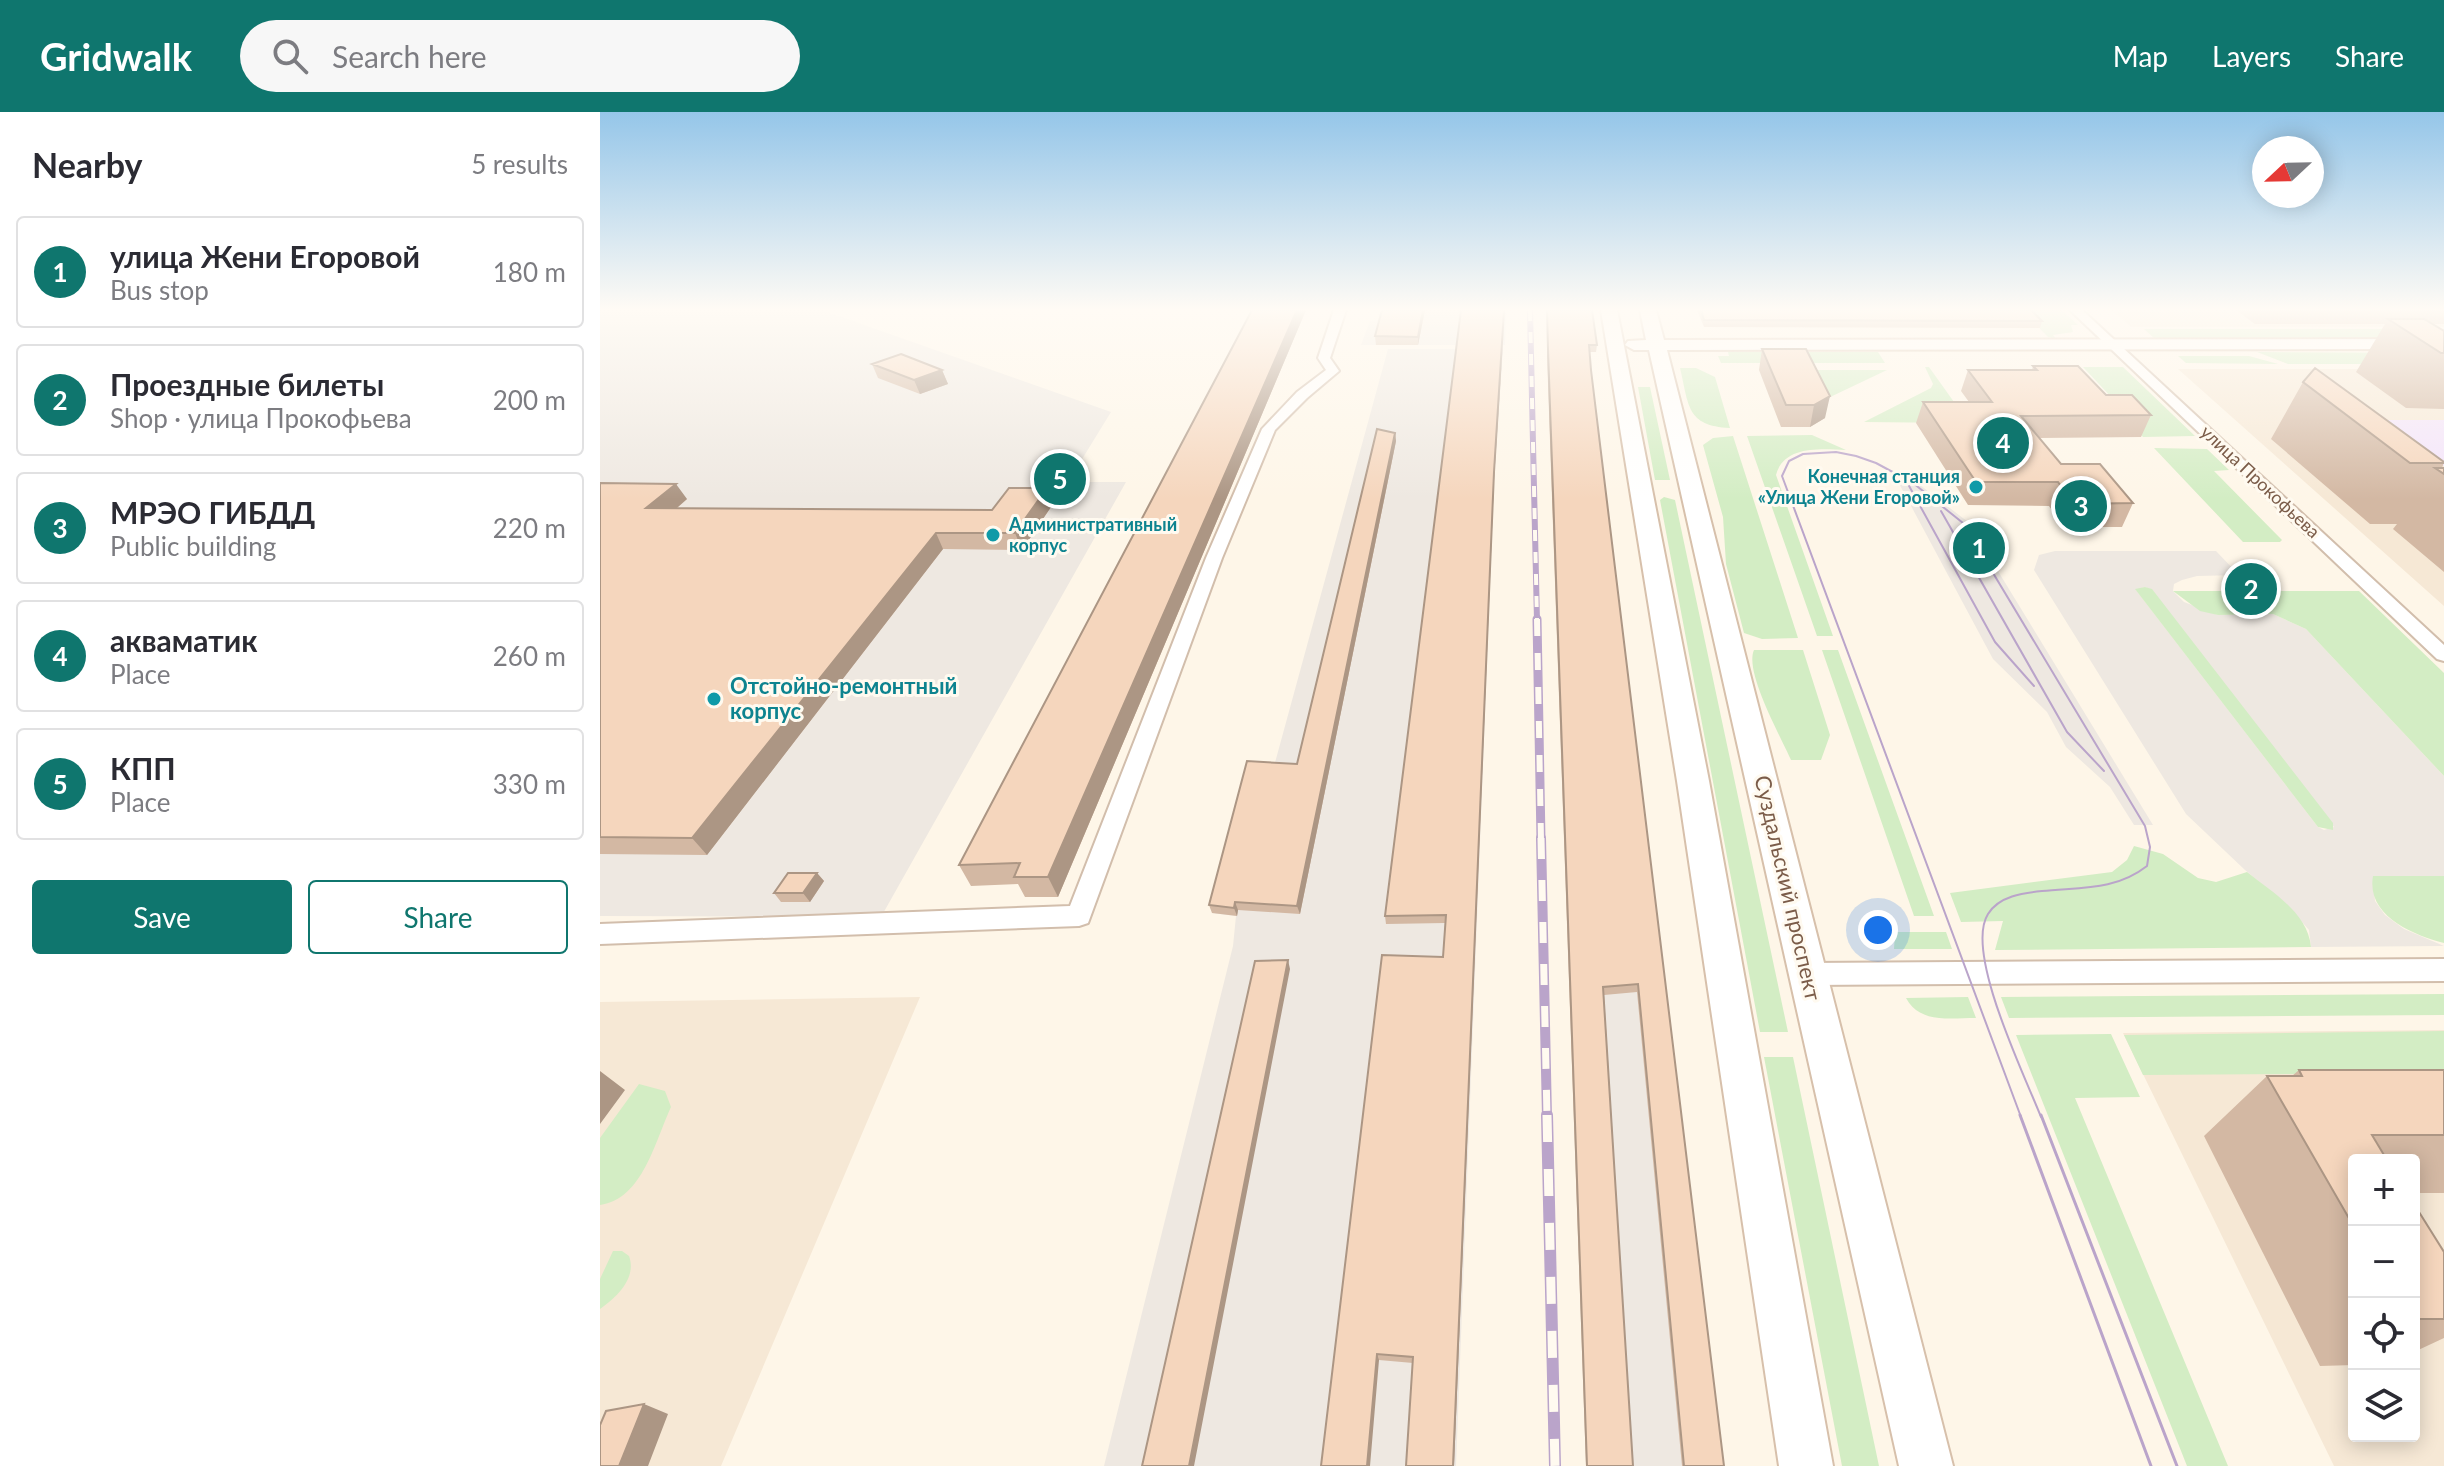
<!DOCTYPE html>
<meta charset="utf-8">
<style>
:root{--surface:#fff;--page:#f7f7f7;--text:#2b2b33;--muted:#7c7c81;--line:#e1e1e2;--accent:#0f766e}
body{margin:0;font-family:Lato,sans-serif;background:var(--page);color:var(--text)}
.controls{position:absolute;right:24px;bottom:24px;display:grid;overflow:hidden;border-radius:8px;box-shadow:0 4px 20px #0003}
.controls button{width:72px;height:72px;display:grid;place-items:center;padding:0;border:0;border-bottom:2px solid var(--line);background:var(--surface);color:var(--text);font:40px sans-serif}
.compass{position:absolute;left:1652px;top:24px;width:72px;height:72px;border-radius:50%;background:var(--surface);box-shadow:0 4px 20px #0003;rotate:248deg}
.you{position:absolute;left:1278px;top:818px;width:28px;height:28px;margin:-20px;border:6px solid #fff;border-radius:50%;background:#1a73e8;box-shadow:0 0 0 12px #1a73e833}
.badge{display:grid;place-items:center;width:52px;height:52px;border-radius:50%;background:var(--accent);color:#fff;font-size:26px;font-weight:700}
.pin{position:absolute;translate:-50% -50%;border:4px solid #fff;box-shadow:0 2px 8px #0006}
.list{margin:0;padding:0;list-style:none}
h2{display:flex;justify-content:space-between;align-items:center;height:104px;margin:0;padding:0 32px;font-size:34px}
h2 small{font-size:26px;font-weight:400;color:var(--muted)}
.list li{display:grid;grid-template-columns:52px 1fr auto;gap:24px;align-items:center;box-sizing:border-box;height:112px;margin:0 16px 16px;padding:0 16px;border:2px solid var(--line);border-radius:8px}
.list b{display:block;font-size:30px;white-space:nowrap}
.list p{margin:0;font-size:26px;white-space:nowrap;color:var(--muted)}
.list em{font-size:26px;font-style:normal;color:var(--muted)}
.actions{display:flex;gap:16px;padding:24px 32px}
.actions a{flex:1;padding:18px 0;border:2px solid var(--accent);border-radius:8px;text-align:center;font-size:28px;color:var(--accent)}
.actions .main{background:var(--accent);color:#fff}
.icon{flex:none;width:44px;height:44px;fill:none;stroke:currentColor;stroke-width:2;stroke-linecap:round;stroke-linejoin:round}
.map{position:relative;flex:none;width:1844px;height:1354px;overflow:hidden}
header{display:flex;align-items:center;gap:48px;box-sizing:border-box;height:112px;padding:0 40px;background:var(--accent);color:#fff}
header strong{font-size:38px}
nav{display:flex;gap:44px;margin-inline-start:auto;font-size:28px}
.search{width:560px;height:72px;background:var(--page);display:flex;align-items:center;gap:20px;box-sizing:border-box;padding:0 28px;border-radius:44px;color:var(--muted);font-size:30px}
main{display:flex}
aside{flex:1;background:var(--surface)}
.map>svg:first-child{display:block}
.residential{fill:#f6e8d5;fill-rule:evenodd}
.industrial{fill:#eee8e1;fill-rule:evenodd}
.education{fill:#f3e4fb}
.green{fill:#d3edc4}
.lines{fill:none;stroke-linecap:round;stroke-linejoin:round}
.street-casing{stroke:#d2beac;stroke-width:4}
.secondary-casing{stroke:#d7c0ab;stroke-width:4}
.street{fill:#fff;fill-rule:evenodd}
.secondary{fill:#fff;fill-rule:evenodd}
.tram-far1{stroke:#baa4ca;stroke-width:2}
.tram{stroke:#baa4ca;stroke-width:3}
.rail-far3-casing{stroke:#baa4ca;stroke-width:6}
.rail-far2-casing{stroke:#baa4ca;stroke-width:9}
.rail-far1-casing{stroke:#baa4ca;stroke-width:10}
.rail-casing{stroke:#baa4ca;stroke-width:12}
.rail-far3{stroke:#fffaf0;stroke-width:4;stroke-dasharray:11;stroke-linecap:butt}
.rail-far2{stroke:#fffaf0;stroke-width:6;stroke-dasharray:17;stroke-linecap:butt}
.rail-far1{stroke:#fffaf0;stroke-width:7;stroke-dasharray:21;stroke-linecap:butt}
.rail{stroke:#fffaf0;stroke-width:9;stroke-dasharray:27;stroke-linecap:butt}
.wall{fill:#d3b8a3}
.shaded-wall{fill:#ac9684}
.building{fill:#f5d6bd;stroke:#ac9684;stroke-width:2}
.culture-dot{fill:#0f9aa8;stroke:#fffaf0;stroke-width:3}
.labels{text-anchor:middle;stroke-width:6;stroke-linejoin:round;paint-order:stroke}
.far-culture-label{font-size:18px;font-weight:bold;fill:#0d838f;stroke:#fffaf0;text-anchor:end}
.far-street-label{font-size:18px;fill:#7b5c49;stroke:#fffaf0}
.culture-label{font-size:22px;font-weight:bold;fill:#0d838f;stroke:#fffaf0;text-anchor:start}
.street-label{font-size:22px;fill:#7b5c49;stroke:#fffaf0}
</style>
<header>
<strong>Gridwalk</strong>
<div class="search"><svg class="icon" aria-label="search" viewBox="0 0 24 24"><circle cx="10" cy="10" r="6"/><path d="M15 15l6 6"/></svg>Search here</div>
<nav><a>Map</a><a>Layers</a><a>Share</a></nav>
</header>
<main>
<aside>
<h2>Nearby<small>5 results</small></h2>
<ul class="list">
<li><span class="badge">1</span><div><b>улица Жени Егоровой</b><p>Bus stop</p></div><em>180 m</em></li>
<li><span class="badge">2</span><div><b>Проездные билеты</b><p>Shop · улица Прокофьева</p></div><em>200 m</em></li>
<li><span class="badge">3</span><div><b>МРЭО ГИБДД</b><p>Public building</p></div><em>220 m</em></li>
<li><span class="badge">4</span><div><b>акваматик</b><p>Place</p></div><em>260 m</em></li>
<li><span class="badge">5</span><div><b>КПП</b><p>Place</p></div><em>330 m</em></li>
</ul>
<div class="actions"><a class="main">Save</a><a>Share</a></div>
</aside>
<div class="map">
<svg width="1844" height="1354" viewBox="0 0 1844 1354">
<rect width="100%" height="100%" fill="#fef6e8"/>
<path class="residential" d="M1512,198H1844V215H1531Z
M1578,257H1844V494Z
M320,885L121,1354H0V890Z
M1844,918V1354H1734L1523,921ZM1754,1048H1814V1324H1754Z"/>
<path class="industrial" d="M0,198H222L511,300L468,370H526L281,805L0,804Z
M784,198H906L905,233H761L770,209L782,208Z
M788,237H903L894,368L856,1354H504L633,834L636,804L612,801L673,658Z
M966,244L1121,1354H987Z
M1307,363L1368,410L1553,713H1534L1510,675L1466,635L1447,600L1393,547L1295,364Z
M1455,439H1616L1639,463L1597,464L1582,468L1574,472L1573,479L1584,490L1618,503L1673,502L1706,517L1844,664V764L1773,765L1775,789L1785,803L1804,817L1844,834L1711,835L1709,818L1687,793L1645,758L1586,702L1434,458L1439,443ZM1545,475L1552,478L1734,715L1724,718L1718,715L1536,478Z"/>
<path class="education" d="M1783,308H1844V354Z"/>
<path class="green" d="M1422,198H1462L1478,213H1471L1473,220L1453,223L1456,227L1448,225Z
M1544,217H1844V227H1555Z
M1128,240H1278L1285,251H1121L1118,244H1129Z
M1657,240L1844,241V252H1688Z
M1578,244H1649L1678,252L1586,251Z
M1325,255H1329L1364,304L1362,311L1264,310L1331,276L1333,272Z
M1483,255H1523L1595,324L1543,325L1523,303L1527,302Z
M1080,256H1096L1115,265L1130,316C1086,314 1089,293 1080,256Z
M1202,258H1287L1226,287L1225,306Z
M1038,275H1050L1070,368H1055Z
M1212,323L1246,338C1221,337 1184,333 1176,363L1233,524H1217L1147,324Z
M1133,324L1198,526L1162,527L1144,521L1126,452L1123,405L1103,333L1113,326Z
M1554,336L1607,337L1629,358L1614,359L1682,428L1680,430H1643Z
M1064,385L1075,388L1188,920H1160L1060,388Z
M1545,475L1552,477L1733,711V718L1718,715L1535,477Z
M1573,479H1759L1844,561V664L1706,517L1673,502L1618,503L1600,499Z
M1154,538H1203L1230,623L1221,648H1191C1181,625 1144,560 1154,538Z
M1222,538H1238L1334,804H1314Z
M1534,734L1563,742L1598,766L1616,770L1647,760C1672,780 1708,801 1711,835L1395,838L1403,809L1361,810L1350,781L1512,760L1527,748Z
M1773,764H1844V831C1813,823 1766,804 1773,764Z
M1295,820H1346L1352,837H1294Z
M1844,882V903L1409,906L1401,885Z
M1368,885L1376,906C1350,906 1320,912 1306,886Z
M1844,919V961L1543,963L1524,923Z
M1511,922L1540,985L1475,986L1628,1354H1587L1416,923Z
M1164,945H1193L1279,1354H1242Z
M39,972L65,979L71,995C55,1029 43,1087 0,1093V1026Z
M13,1139H22L29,1144C37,1166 17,1185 0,1197V1167Z"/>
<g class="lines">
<defs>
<path id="street" d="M734,198H746L730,246L739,259L707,286L675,318L622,446L488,811L479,814L0,832V812L470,794L606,446L662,317L697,280L726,258L718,246Z
M1470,198H1482L1844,533V549L1837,547Z
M1844,847V869L1208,873L1199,870L1195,862L1199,854L1208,851Z"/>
<path id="secondary" d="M1001,198H1017L1109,669L1233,1354H1179L1077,669Z
M1040,198H1056L1064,228L1844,227V237L1067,238L1353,1354H1299L1049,238H1034L1025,233L1028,229L1046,228Z"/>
</defs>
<use href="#street" class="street-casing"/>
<use href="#secondary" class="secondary-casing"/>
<use href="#street" class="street"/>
<use href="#secondary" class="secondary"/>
<path class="tram-far1" d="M1308,372L1395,530L1434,574
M1341,399L1467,620L1504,659
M1421,1005L1182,364L1189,349L1203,342L1236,340L1256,344L1276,351L1313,371L1363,411L1545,714L1550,735L1547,754C1515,779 1480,775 1442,779C1423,781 1399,784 1388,802C1364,840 1425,964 1441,1005"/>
<path class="tram" d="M1420,1003L1551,1354
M1441,1003L1577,1354"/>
<defs>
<path id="rail-far3" d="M930,198L937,509"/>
<path id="rail-far2" d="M937,507L941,728"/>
<path id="rail-far1" d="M941,726L947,1005"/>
<path id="rail" d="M947,1003L955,1354"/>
</defs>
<use href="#rail-far3" class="rail-far3-casing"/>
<use href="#rail-far2" class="rail-far2-casing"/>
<use href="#rail-far1" class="rail-far1-casing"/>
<use href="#rail" class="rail-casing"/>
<use href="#rail-far3" class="rail-far3"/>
<use href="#rail-far2" class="rail-far2"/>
<use href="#rail-far1" class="rail-far1"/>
<use href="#rail" class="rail"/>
</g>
<path class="wall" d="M652,198H706L458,785H425L418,772L371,774L359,753Z
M825,198L818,233H776L775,224Z
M905,198L813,1251L779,1248L721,1354L843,845L845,811L786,812L785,804Z
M947,198L997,233L996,240H989L1124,1354H1082L1037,880L1004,883L1033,1354H986L947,243Z
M1097,198H1431L1442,209L1440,216L1104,215Z
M1636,198H1844V212H1831L1844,219V297L1806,296L1756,260L1785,212H1655Z
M1162,237H1206L1225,306L1210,315H1181L1159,258Z
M272,252L342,258L348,272L320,282L278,266Z
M1433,254L1506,283L1551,303L1541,325L1439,326L1461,352L1533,391L1522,415H1464L1449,394L1368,393L1316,311L1323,290H1369L1361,279L1368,258H1432Z
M1703,270L1844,350L1842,356H1844V460L1793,417L1797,412H1770L1671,327Z
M795,321L796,329L700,802L638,798L637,804L612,801L609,793L697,652Z
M0,371L87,387L76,397L392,398L453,392L422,438L343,437L107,743L0,742Z
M217,761L224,769L210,790H181L174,781Z
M1699,958H1844V1081H1814V1048H1754V1253L1720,1254L1604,1024L1667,964H1692Z
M1814,1092L1844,1140V1226L1814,1240Z"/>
<path class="shaded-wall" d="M697,198H706L458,785L448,765Z
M823,198H825L818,233V225Z
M905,198L894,368L854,1354H853L894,360Z
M342,258L348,272L320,282L314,268Z
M1230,284L1225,306L1210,315L1214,293Z
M795,321L796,329L700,802L697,794Z
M76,372L87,387L57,413L46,396Z
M447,376L453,392L422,438L415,421Z
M336,421L343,437L107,743L92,726Z
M217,761L224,769L210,790L203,781Z
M635,790L638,798L637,804L634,796Z
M688,848L690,857L594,1354H589Z
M0,959L25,978L0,1012Z
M777,1242L779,1248L770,1354H767Z
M44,1292L68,1302L48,1354H19Z"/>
<path class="building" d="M652,198H697L448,765H414L420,751L359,753Z
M782,198H823L818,225L775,224Z
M861,198H904L894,360L853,1354H806L813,1245L777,1242L767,1354H721L782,843L843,845L846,803L785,804Z
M947,198H992L997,233H989L991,258L1124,1354H1084L1038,872L1003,875L1033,1354H987L948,237Z
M1101,198H1431L1442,209L1104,208Z
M1788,207H1824L1844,219V241H1841Z
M1162,237H1206L1230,284L1214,293H1186Z
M301,242L342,258L314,268L272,252Z
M1433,254H1478L1506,283H1532L1551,303L1421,304L1461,352H1500L1533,391L1474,392L1458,370H1376L1323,290H1392L1368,258H1437Z
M1715,256L1844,350V351H1810L1703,270Z
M777,317L795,321L697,794L635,790L634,796L609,793L647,649L697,652Z
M1835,356H1844V362Z
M0,371L76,372L46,396L392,398L409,376H447L415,421H336L92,726L0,725Z
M188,761H217L203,781H174Z
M688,848L589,1354H542L655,849Z
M1699,958H1844V1023H1772L1787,1048H1754V1115L1667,964H1702Z
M1814,1092L1844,1140V1207H1814Z
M44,1292L19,1354H0V1313L6,1299Z"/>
<linearGradient id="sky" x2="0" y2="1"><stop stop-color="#95c6e9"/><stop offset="0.51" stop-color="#fffbf5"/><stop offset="1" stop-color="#fffbf5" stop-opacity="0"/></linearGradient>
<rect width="1844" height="387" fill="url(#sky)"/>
<g class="culture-dot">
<circle cx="1376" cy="375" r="8"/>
<circle cx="393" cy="423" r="8"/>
<circle cx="114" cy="587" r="8"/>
</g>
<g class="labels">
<g class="far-culture-label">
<text x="1360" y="371">Конечная станция<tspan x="1360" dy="21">«Улица Жени Егоровой»</tspan></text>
<text x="409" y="419" text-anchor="start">Административный<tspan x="409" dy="21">корпус</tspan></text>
</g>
<g class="far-street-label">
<text transform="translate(1660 370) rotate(43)" y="6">улица Прокофьева</text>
</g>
<g class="culture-label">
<text x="130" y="582">Отстойно-ремонтный<tspan x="130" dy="25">корпус</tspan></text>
</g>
<g class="street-label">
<text transform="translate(1188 776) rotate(77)" y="8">Суздальский проспект</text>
</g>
</g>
</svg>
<div class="controls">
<button>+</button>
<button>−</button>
<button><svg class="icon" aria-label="locate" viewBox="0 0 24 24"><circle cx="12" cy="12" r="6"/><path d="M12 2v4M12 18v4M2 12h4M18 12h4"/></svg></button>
<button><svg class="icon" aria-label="layers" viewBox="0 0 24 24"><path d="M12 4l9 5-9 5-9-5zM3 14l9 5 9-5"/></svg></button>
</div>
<svg class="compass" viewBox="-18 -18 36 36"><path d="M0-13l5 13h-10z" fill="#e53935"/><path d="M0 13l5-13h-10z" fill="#7c7c81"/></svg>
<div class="you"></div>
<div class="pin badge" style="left:1379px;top:436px">1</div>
<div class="pin badge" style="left:1651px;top:477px">2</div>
<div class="pin badge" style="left:1481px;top:394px">3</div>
<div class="pin badge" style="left:1403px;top:331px">4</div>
<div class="pin badge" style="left:460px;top:367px">5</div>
</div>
</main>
